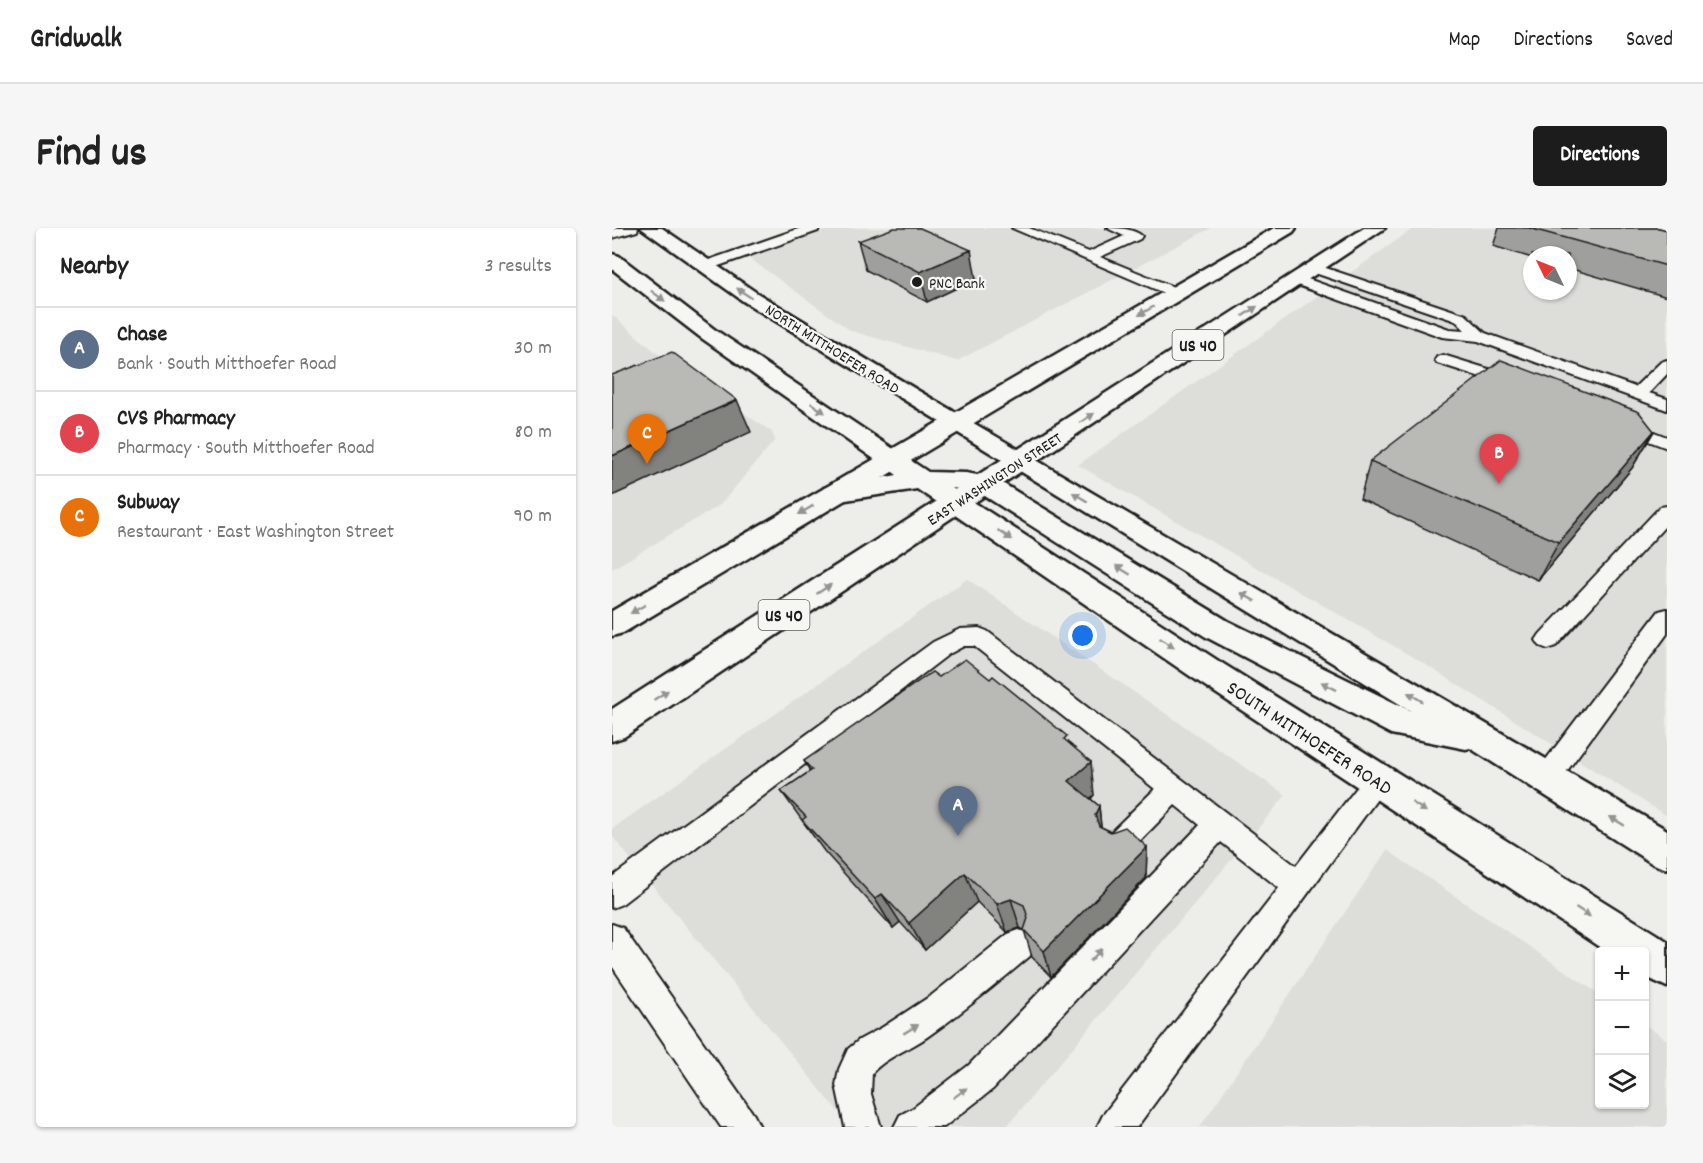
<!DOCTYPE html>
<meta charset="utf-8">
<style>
:root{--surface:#fff;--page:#f6f6f6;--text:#222;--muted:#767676;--line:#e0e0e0;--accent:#1c1c1c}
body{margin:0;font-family:Dekko,sans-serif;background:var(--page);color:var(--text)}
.controls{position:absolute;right:18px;bottom:18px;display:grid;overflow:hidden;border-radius:6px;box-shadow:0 2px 4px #0004}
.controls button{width:54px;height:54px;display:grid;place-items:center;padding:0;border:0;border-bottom:2px solid var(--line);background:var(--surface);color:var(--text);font:30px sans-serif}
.compass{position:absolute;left:911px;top:18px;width:54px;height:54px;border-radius:50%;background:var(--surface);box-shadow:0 2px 4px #0004;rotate:313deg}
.you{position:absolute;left:471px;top:408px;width:21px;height:21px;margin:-15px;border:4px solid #fff;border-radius:50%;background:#1a73e8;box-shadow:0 0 0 9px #1a73e833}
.badge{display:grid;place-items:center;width:39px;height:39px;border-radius:50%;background:var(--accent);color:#fff;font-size:20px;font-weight:700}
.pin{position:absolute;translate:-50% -50px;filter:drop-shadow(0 2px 3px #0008)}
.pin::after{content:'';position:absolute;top:32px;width:21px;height:18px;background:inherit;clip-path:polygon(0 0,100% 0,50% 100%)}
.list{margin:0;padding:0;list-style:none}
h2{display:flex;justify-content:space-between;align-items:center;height:78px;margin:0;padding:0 24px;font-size:26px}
h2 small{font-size:20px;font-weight:400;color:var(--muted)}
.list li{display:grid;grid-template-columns:39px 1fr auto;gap:18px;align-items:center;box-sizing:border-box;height:84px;padding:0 24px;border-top:2px solid var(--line)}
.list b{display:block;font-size:22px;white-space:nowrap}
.list p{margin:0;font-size:20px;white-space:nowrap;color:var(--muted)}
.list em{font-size:20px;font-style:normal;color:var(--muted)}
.icon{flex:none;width:33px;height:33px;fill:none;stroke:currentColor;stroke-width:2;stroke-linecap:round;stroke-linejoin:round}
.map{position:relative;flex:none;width:1055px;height:899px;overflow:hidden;border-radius:6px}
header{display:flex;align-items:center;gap:36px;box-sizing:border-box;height:84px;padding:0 30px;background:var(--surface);border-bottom:2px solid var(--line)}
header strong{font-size:28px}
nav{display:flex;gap:33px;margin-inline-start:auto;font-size:21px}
.intro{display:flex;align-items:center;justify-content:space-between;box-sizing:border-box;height:144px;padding:0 36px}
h1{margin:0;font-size:42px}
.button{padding:15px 27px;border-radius:6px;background:var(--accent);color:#fff;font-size:21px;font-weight:700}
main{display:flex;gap:36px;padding:0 36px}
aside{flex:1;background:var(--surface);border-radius:6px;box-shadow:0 2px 4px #0004}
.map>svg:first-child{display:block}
.built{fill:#ddddda;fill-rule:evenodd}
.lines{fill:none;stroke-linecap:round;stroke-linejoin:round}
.service-casing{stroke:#1c1c1c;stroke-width:4}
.secondary-casing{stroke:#1c1c1c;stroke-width:5}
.primary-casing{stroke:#1c1c1c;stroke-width:5}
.service{fill:#f6f6f2;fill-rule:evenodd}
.secondary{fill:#f6f6f2;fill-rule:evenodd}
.primary{fill:#f6f6f2;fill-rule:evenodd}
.wall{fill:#9f9f9d;stroke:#1c1c1c;stroke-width:1.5}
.shaded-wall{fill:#82827f;stroke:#1c1c1c;stroke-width:1.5}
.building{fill:#b9b9b6;stroke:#1c1c1c;stroke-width:1.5}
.oneway{fill:#949492}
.poi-dot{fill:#1c1c1c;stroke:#f6f6f2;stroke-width:2}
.labels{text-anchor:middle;stroke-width:4.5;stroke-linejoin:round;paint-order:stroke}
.far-poi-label{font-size:16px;fill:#1c1c1c;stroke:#f6f6f2;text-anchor:start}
.far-street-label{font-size:16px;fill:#1c1c1c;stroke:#f6f6f2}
.shield{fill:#f6f6f2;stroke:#5d5d5c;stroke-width:1.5}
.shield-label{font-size:18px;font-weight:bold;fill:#1c1c1c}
.street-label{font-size:20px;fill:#1c1c1c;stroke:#f6f6f2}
</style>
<header>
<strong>Gridwalk</strong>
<nav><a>Map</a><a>Directions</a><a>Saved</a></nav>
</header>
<div class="intro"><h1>Find us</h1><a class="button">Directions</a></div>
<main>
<aside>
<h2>Nearby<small>3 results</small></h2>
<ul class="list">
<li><span class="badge" style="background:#5c6f8a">A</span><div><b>Chase</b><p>Bank · South Mitthoefer Road</p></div><em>30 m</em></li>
<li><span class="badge" style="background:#e0444e">B</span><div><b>CVS Pharmacy</b><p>Pharmacy · South Mitthoefer Road</p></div><em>80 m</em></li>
<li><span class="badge" style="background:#e8710a">C</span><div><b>Subway</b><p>Restaurant · East Washington Street</p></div><em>90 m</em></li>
</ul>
</aside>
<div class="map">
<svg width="1055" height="899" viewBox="0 0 1055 899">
<rect width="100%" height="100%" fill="#edede9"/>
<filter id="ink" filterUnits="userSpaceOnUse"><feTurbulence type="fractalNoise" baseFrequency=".0167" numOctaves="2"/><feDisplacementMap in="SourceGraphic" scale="12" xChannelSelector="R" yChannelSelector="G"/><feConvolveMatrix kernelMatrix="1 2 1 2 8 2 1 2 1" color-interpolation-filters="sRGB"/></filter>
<g filter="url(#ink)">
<path class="built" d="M219,0H599L345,133L239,103L137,30Z
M802,0H1055V588L806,432L466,237ZM920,27H956V63H920Z
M0,87L58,136L160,204L163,212L108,277L0,341Z
M355,351L674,567L394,899H239L0,608V601Z
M775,622L987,766V876H1032L1033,797L1055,812V899H588Z"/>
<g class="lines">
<defs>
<path id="service" d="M6,0H26L25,3L0,10V2Z
M189,0H207L206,3L98,41H88L86,38L88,35Z
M400,0H417L477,24L512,8L495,0C507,0 520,0 530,8L528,11L488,29L569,62L571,65L564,69L559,68Z
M702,36L854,87L873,105L1023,159L1049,134L1055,132V146L1037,165L1055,171V182L866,113L830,109L680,55L678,52L680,49H690L837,101L853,102L844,93L697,43L695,40Z
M831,127L909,151L911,155L903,160L825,135L823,132L825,129Z
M1011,192L1055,209V220L1005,201L1002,197L1005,193Z
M1055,278V296L944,418L936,421L928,418L924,412L928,406L1048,279Z
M1055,381V406L944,558L935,561L926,558L922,550L926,542L1047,383Z
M367,400L375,403L684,638L757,544L766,541L775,544L779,552L525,899H485L491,887L667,660L609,614L381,861L332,899H282L288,887L301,880L357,837L588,597L563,577L512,629L502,633L492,629L488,620L492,611L543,561L362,418H352L337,426L10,676L0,680V649L321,414L348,401Z
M0,696L11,700L142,887L148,899H109L0,738Z
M407,702L418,706L422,717L418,728C385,756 351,784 315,809C298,821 274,829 260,845L259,866L269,899H233L224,857L227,841L236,821L247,812L271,799L320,767L396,706Z"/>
<path id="secondary" d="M29,0H50L145,65L305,162L1055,602V641L1041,636L858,520L854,521L779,506L594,409L365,263L340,260L605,432L1055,713V759L1032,748V724H995L581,450L305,261L221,274L212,272L208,266L212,260L285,247L88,109L0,41V26L7,28L102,101L316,244L354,245L382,250L616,393L799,483L131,73Z"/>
<path id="primary" d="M662,0H684L681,4L11,405L0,408V383Z
M752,0H773L12,509L0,513V481Z"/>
</defs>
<use href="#service" class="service-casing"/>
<use href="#secondary" class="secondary-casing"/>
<use href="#primary" class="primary-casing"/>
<use href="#service" class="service"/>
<use href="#secondary" class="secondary"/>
<use href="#primary" class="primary"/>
</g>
<path class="wall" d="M887,0H1047L1055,2V69L956,40V27H920V30L881,18Z
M246,13L364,51L315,74L254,42Z
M1042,203L1020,240L926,352L748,271L758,233Z
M327,449L455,514L482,567L479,571L487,578L489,599L535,619L534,650L439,749L420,729L412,702L408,700L395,704L365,674L313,722L288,694L281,700L212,623L169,563L198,543L192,533Z"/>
<path class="shaded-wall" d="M359,22L364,51L315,74L308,44Z
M125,172L139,204L0,268V228Z
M1042,203L1020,240L926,352L947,314Z
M479,534L482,567L461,586L457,553Z
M487,578L490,610L483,587Z
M535,619L534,650L439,749L432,723Z
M353,645L365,674L313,722L297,695Z
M270,666L288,694L281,700L263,671Z
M399,671L408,700L395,704L385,676Z"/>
<path class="building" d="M282,0H308L359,22L308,44L246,13Z
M917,0H1047L1055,2V38Z
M60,124L125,172L0,228V147Z
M889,132L1027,184L1042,203L947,314L758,233Z
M353,431L378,451L381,448L455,508L452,511L479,534L457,553L487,578L483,587L487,598L499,604L513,599L535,619L432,723L412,702L416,690L412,677L399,671L385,676L353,645L297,695L270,666L263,671L190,592L194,589L169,563L200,542L192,533L320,444L327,449Z"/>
<defs><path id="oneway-solid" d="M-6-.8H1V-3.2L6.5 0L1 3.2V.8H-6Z" transform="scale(1.5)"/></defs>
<g class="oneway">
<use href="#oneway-solid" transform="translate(132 65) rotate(-146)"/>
<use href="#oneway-solid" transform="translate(46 68) rotate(37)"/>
<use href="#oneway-solid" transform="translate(534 83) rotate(150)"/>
<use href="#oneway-solid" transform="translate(638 83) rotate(-33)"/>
<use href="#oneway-solid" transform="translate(206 180) rotate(34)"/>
<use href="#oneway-solid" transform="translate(475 190) rotate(-33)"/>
<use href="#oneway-solid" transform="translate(468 269) rotate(-149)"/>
<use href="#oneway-solid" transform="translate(194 282) rotate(149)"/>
<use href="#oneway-solid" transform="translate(393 307) rotate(33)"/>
<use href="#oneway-solid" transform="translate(511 342) rotate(-148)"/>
<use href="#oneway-solid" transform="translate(212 361) rotate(-33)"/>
<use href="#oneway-solid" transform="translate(636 369) rotate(-149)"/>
<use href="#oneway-solid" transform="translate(26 381) rotate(150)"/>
<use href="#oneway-solid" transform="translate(555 415) rotate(34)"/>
<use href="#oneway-solid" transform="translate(717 458) rotate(-153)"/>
<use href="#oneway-solid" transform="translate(49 467) rotate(-33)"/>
<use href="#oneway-solid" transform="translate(803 469) rotate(-149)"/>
<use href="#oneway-solid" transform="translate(807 579) rotate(33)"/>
<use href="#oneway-solid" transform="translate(1005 593) rotate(-149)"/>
<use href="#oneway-solid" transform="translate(971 684) rotate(33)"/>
<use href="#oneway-solid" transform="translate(484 727) rotate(-47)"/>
<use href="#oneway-solid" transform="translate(299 801) rotate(-31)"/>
<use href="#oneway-solid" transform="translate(348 865) rotate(-37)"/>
</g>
</g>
<circle class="poi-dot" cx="305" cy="54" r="6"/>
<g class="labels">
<g class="far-poi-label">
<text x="317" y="60">PNC Bank</text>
</g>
<g class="far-street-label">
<text transform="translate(221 120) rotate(32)" y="6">NORTH MITTHOEFER ROAD</text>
<text transform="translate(382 250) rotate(-33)" y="6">EAST WASHINGTON STREET</text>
</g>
<g class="shield">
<rect x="560.5" y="102" width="51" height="30" rx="4.5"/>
<rect x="146.5" y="372" width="51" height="30" rx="4.5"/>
</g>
<g class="shield-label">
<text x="586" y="123">US 40</text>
<text x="172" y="393">US 40</text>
</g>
<g class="street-label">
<text transform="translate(698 509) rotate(33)" y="7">SOUTH MITTHOEFER ROAD</text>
</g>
</g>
</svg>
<div class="controls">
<button>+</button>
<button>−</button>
<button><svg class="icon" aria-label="layers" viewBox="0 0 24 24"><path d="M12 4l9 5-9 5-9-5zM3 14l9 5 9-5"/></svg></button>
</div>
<svg class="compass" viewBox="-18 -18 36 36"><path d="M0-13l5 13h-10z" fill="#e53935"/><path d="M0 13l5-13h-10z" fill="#767676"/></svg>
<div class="you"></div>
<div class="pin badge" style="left:346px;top:608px;background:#5c6f8a">A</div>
<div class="pin badge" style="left:887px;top:256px;background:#e0444e">B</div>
<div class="pin badge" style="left:35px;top:236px;background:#e8710a">C</div>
</div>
</main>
